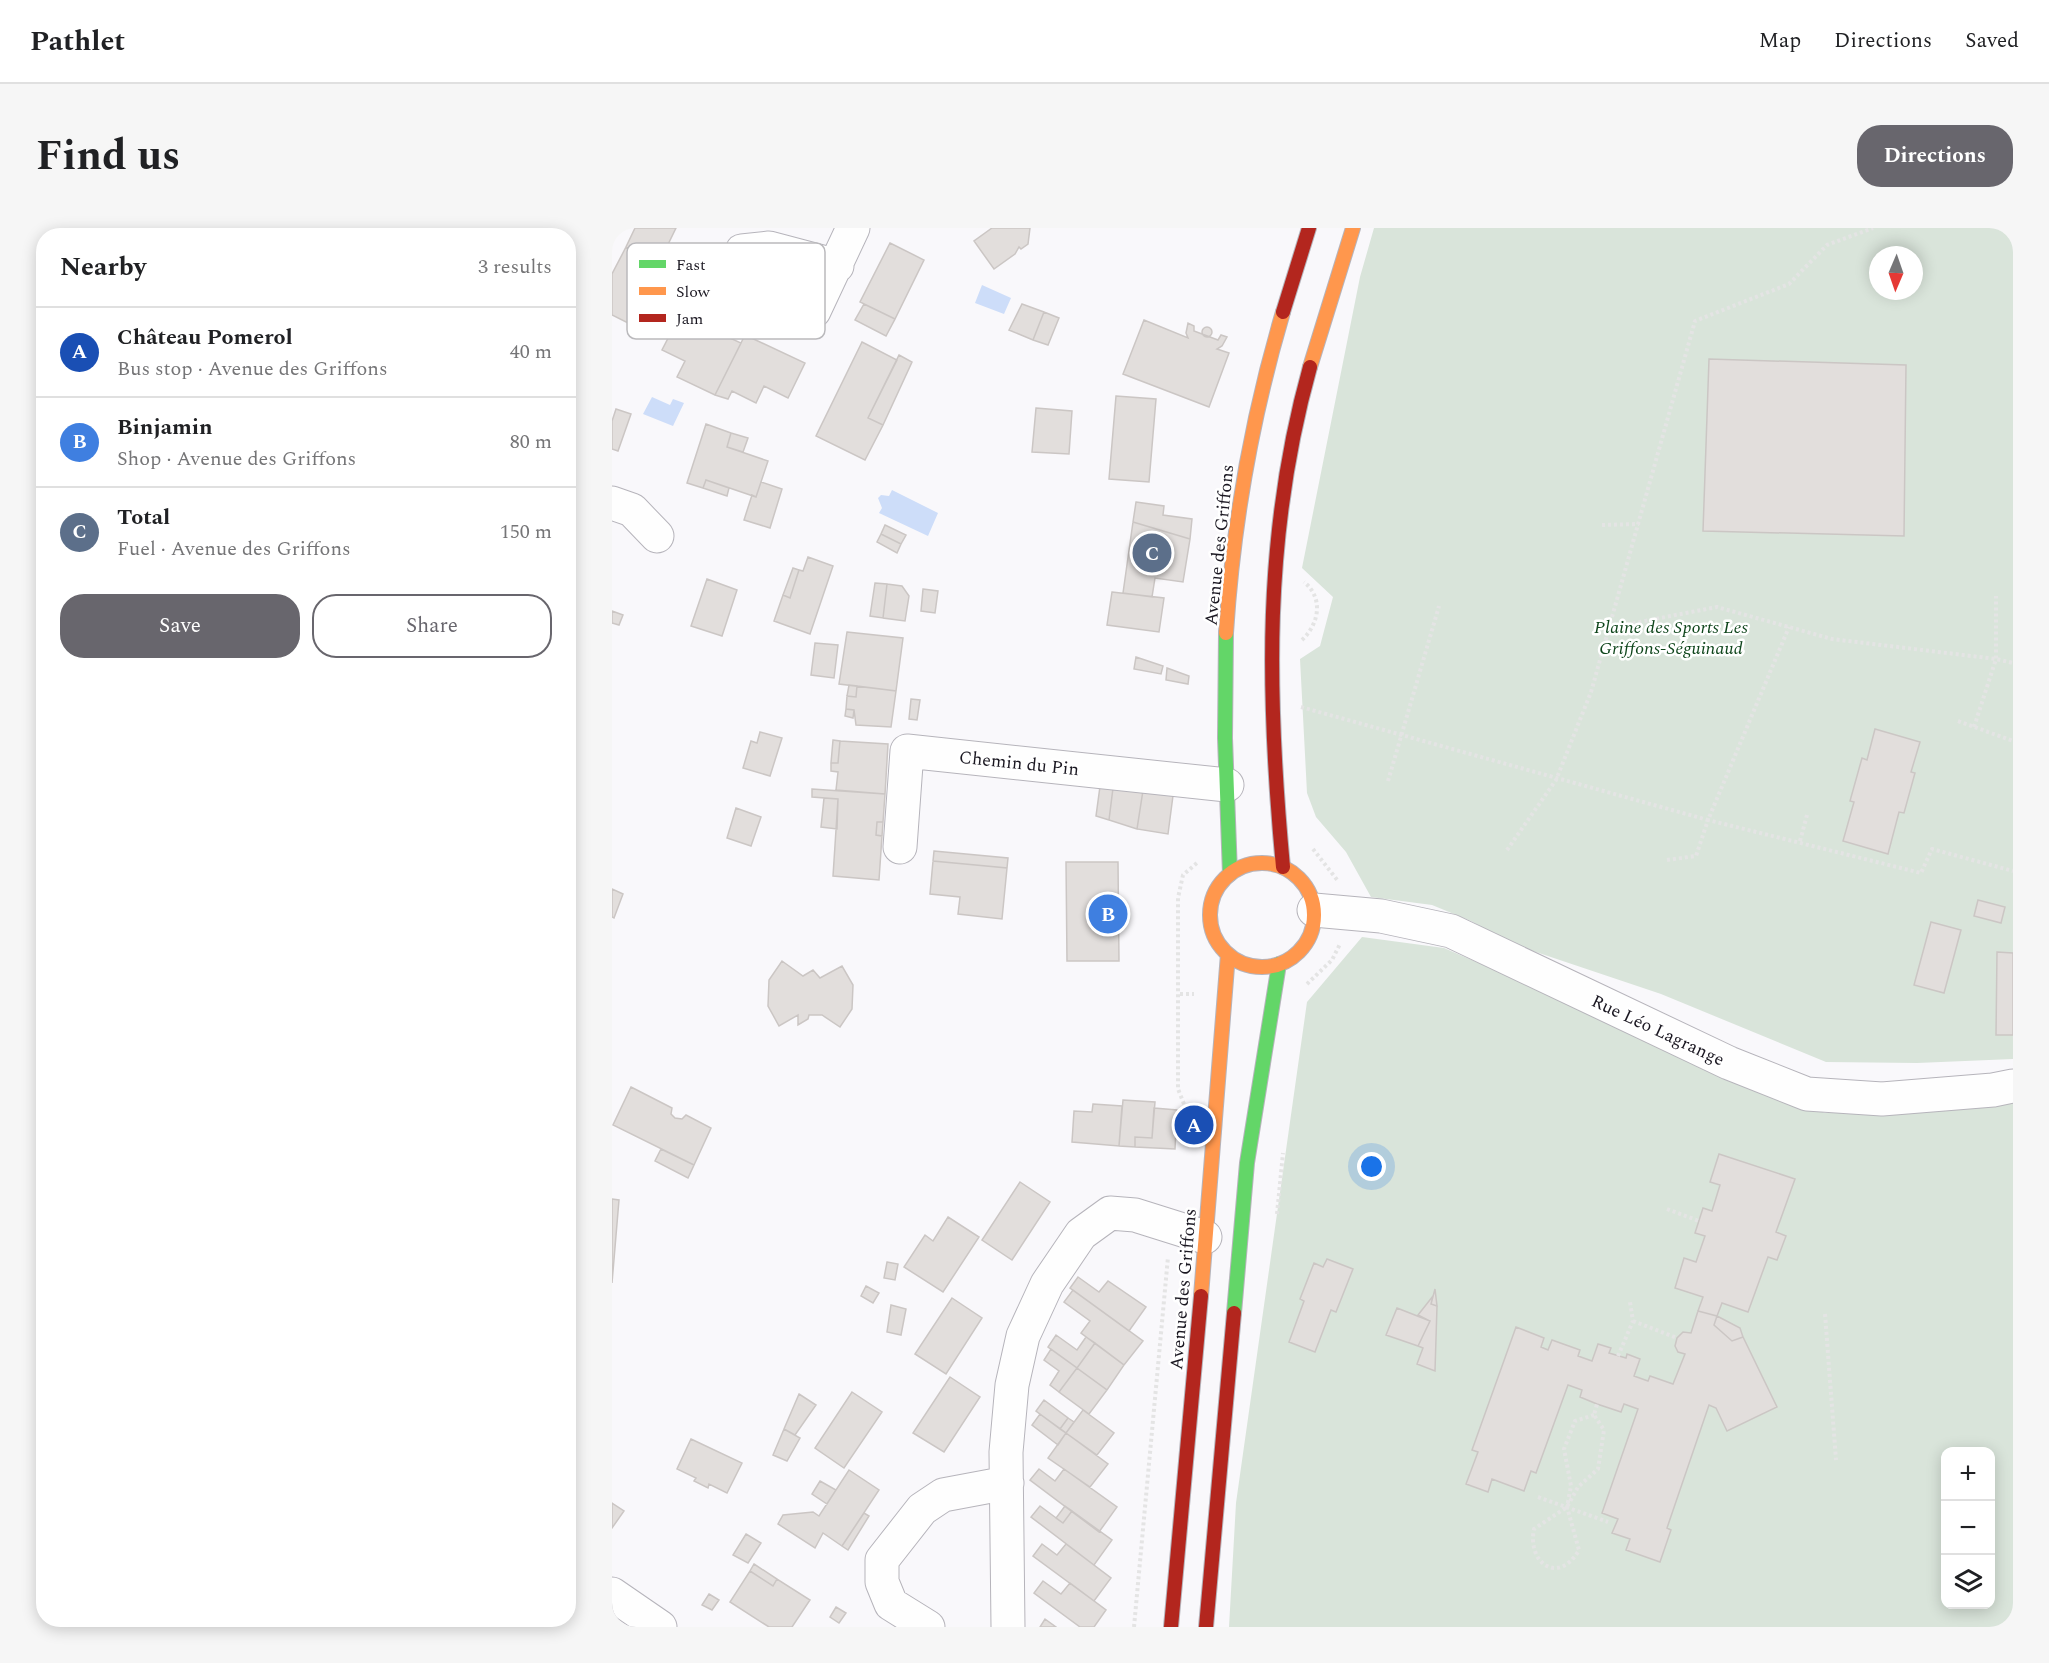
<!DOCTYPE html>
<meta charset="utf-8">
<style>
:root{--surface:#fff;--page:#f6f6f6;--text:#202124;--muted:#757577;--line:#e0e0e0;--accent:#68666d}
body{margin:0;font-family:Spectral,serif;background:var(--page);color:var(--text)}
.controls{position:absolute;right:18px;bottom:18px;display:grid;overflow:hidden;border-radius:12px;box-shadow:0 3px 15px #0003}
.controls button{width:54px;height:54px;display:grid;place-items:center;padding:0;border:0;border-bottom:2px solid var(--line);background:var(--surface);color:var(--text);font:30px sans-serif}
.compass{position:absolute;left:1257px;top:18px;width:54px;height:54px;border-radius:50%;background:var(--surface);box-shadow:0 3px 15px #0003;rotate:182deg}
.you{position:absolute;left:760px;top:939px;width:21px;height:21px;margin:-15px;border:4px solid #fff;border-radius:50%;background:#1a73e8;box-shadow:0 0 0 9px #1a73e833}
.badge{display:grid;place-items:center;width:39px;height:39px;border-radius:50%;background:var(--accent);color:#fff;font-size:20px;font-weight:700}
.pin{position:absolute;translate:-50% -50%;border:3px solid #fff;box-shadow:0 2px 6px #0006}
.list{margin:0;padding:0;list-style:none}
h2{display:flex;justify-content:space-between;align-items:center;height:78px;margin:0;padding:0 24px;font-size:26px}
h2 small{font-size:20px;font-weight:400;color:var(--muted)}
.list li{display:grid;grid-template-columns:39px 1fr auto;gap:18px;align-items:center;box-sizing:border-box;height:90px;padding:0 24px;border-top:2px solid var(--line)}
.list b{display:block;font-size:22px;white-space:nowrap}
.list p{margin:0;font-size:20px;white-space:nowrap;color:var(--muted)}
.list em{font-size:20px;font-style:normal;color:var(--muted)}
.actions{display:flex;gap:12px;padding:18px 24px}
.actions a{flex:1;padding:14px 0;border:2px solid var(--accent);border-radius:24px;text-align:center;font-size:21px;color:var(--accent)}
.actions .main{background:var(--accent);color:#fff}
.icon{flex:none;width:33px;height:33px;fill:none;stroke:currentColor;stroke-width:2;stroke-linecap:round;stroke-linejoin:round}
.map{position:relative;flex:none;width:1401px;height:1399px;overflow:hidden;border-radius:24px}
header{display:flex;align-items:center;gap:36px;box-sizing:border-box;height:84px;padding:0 30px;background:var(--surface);border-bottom:2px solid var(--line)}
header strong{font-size:28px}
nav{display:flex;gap:33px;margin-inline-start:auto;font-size:21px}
.intro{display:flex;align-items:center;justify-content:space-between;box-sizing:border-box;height:144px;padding:0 36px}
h1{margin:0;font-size:42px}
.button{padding:15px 27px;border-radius:24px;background:var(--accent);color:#fff;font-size:21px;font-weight:700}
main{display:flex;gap:36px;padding:0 36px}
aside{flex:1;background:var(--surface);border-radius:24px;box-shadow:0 3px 15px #0003}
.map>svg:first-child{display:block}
.green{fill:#d9e4da;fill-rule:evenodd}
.water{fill:#cdddf9}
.building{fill:#e2dedc;stroke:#cbc6c4;stroke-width:1.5}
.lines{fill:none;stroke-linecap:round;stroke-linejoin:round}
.street-casing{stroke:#b6b4bb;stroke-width:35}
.fast-casing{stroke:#b6b4bb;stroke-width:16}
.slow-casing{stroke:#b6b4bb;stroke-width:16}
.jam-casing{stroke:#b6b4bb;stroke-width:16}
.path{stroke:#e4e4e4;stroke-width:4;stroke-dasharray:3 3;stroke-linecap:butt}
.street{stroke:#fefefe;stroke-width:33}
.fast{stroke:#63d668;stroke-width:14}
.slow{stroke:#ff974d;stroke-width:14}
.jam{stroke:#b3261e;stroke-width:14}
.labels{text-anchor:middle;stroke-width:5;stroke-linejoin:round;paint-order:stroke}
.street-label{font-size:18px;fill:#1a1721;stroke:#fff}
.park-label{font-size:18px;font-style:italic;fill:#0e451b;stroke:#fff}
.key{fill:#fff;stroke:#bab9bc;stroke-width:1.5}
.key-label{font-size:16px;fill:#1a1721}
</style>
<header>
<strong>Pathlet</strong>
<nav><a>Map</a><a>Directions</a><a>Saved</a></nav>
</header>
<div class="intro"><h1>Find us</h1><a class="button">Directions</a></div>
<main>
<aside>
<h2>Nearby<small>3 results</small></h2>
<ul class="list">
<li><span class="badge" style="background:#1a4fb4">A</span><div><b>Château Pomerol</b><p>Bus stop · Avenue des Griffons</p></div><em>40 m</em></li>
<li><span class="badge" style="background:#3f7fe0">B</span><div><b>Binjamin</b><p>Shop · Avenue des Griffons</p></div><em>80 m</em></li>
<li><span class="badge" style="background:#5c6f8a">C</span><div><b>Total</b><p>Fuel · Avenue des Griffons</p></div><em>150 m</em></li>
</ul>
<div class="actions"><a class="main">Save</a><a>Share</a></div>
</aside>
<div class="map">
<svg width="1401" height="1399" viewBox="0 0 1401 1399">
<rect width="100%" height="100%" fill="#f9f8fb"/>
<path class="green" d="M762,0H1401V831L1305,835L1214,834L1049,766L900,716L859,693L820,677L759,669L734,624L704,589L695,565L688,431L708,418L721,369L690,340L748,49ZM1266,27H1302V63H1266Z
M750,709L832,720L1213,885L1401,874V1399H617L624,1275L695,774ZM1334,1224H1378V1376H1334Z"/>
<path class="water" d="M370,57L399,70L392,86L363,75Z
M40,169L58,177L61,171L72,175L61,198L31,186Z
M280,262L326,285L316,308L267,285L270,280L266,270L269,267L277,268Z"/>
<path class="building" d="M23,0H64L47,35L14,19Z
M380,0H418L416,16L409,21L407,19L403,26L382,41L362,13Z
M278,15L312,32L283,91L248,74Z
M14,19L47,35L18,96L0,87V46Z
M252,76L283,91L274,108L243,92Z
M410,76L432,84L421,112L397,102Z
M432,84L447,90L436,117L421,112Z
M68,87L129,115L103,167L65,149L73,133L50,122Z
M532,92L576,110L574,105L576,95L582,98V103L606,112L609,107L615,109L610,118L605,121L617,125L597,179L511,146Z
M590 104a5 5 0 1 1 10 0a5 5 0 1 1-10 0Z
M133,107L193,135L176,170L152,158L144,175L120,163L116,171L103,167Z
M250,114L285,132L256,190L271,197L253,232L204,208Z
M287,127L300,134L271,197L256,190Z
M1097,131L1294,137L1292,308L1091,303Z
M504,168L544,171L537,254L497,251Z
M424,180L460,183L457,226L420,224Z
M4,181L19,186L6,223L0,221V193Z
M94,196L119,205L115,219L156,233L144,269L94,252L91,260L75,255Z
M119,205L136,210L131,224L115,219Z
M94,252L117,260L115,268L91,260Z
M149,254L170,261L158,300L132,292L140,267L144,269Z
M524,274L552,278L551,287L580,291L578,311L521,294Z
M521,294L578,311L571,354L543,350L540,369L511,365Z
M273,297L294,307L289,316L269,306Z
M269,306L289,316L285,325L265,314Z
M196,329L221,338L198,406L162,393L171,367L178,370L187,342L191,343Z
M181,340L187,342L178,370L171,367Z
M95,351L125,362L110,408L79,398Z
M263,355L275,356L271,390L258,388Z
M275,356L290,358L297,368L293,393L271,390Z
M311,361L326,363L323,385L309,383Z
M500,364L552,370L547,404L495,397Z
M0,383L11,387L7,397L0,395Z
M235,404L291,410L284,463L227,456Z
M203,415L226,417L222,450L199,447Z
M524,429L551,438L549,446L522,441Z
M555,440L577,448L576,456L554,452Z
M237,457L245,458L244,469L235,468Z
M245,458L284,463L279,499L244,497L242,482L234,481L235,468L244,469Z
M299,471L308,472L305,492L297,491Z
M234,481L242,482L241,490L233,488Z
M1263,501L1308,514L1299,544L1303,545L1292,585L1287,584L1276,626L1231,613L1242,574L1238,573L1250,530L1255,532Z
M148,504L170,510L158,548L131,540L139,513L145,515Z
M221,512L228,513L226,535H219Z
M228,513L276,516L273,566L224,562L226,544L219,543V535H226Z
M489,551L502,552L497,592L484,588Z
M502,552L532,556L525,601L497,592Z
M532,556L562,560L556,606L525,601Z
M200,561L273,566L271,594H265L264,607L270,608L267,652L221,648L226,571L200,569Z
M212,570L226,571L225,601L209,599Z
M124,580L149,589L139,618L115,610Z
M265,594H271L270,608L264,607Z
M322,623L396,630L395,640L321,633Z
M321,633L395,640L390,691L346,686L348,669L318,666Z
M454,634H506L507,733H455Z
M0,661L11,666L2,690L0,689Z
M1366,672L1393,679L1389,695L1362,688Z
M1319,694L1349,702L1332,765L1302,757Z
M1385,724L1401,725V807H1384Z
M170,733L191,748L201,742L208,750L230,738L241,757L240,781L228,799L210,787H197L196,791L186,797V787L167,798L156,778L157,752Z
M19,859L60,880L59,886L63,890L70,891L74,887L99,900L82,937L1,897Z
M511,872L543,874L540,910L523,909V919L507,918Z
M481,876L510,878L507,918L460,914L462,883L480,884Z
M542,880L565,882L563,921L523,919V909L540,910Z
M49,921L82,937L76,950L43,933Z
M1107,926L1183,951L1164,1004L1174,1008L1165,1032L1156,1029L1136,1084L1110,1075L1105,1088L1086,1083L1091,1069L1063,1060L1072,1030L1084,1034L1093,1008L1083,1005L1091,980L1100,983L1108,957L1098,954Z
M408,954L438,974L400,1032L370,1012Z
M0,971L7,972L0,1055Z
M336,989L367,1009L331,1064L292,1039L313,1007L321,1013Z
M715,1031L741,1041L724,1084L719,1082L703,1124L677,1114L692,1073L688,1071L702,1035L711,1039Z
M275,1034L286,1036L283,1052L272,1050Z
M466,1049L487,1064L496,1053L534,1079L517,1103L458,1060Z
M254,1058L267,1065L261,1075L249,1068Z
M823,1061L825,1078L819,1076Z
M461,1062L531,1113L512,1137L469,1105L478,1093L452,1074Z
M821,1068L819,1076L825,1078L823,1143L805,1136L811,1120L806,1118L818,1093L806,1087Z
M340,1070L370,1090L334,1146L303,1126Z
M279,1077L294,1081L289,1107L275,1104Z
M785,1080L818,1093L806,1118L774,1107Z
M1086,1083L1105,1088L1102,1097L1120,1113L1131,1109L1165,1179L1115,1203L1104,1180L1097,1177L1055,1300L1059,1302L1048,1334L1014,1322L1018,1311L1000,1305L1006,1291L990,1285L1026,1181L1012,1176L1009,1184L985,1176L968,1169L970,1162L956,1157L924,1245L919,1243L912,1263L880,1251L876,1264L854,1256L866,1224L860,1222L904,1099L932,1110L929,1119L936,1122L940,1112L968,1122L966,1128L980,1133L986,1116L999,1120L997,1125L1014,1130L1015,1126L1028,1131L1022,1148L1036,1153L1038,1148L1061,1156L1073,1126L1066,1124L1063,1118L1065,1110L1071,1104L1079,1105Z
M1105,1088L1128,1100L1131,1109L1120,1113L1102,1097Z
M444,1107L465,1122L474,1109L483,1115L465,1140L436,1119Z
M483,1115L512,1137L495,1162L465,1140Z
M439,1121L465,1140L447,1164L438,1157L447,1143L432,1132Z
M465,1140L495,1162L477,1186L447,1164Z
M338,1149L368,1169L332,1224L301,1205Z
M240,1164L270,1184L232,1240L203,1220Z
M187,1166L204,1177L183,1207L172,1201Z
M432,1172L456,1190L448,1201L424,1183Z
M471,1182L502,1205L485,1227L454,1205Z
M428,1186L454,1205L446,1217L420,1197Z
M456,1190L462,1194L454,1205L448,1201Z
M172,1201L188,1210L175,1233L161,1227Z
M454,1205L496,1236L478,1259L436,1230Z
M79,1211L130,1235L115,1265L97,1256L96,1260L82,1253L84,1250L65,1241Z
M427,1241L443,1253L452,1241L505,1279L487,1304L418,1252Z
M237,1242L267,1262L230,1318L211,1305L203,1320L166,1296L171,1287L201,1284L207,1288Z
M208,1253L224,1262L215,1276L200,1266Z
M0,1275L12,1283L0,1300Z
M428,1278L451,1295L460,1283L500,1312L482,1337L419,1289Z
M453,1278L460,1283L451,1295L444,1290Z
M252,1285L257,1288L236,1322L230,1318Z
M134,1306L149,1315L136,1335L121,1327Z
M430,1316L445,1327L454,1316L499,1350L482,1373L421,1328Z
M142,1336L165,1351L161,1358L138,1343Z
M138,1343L161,1358L165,1351L198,1372L180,1399H157L118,1374Z
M431,1353L449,1366L458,1355L494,1382L482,1399H468L422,1365Z
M97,1366L107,1372L100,1382L90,1377Z
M224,1379L234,1385L227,1395L218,1389Z
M433,1391L444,1399H428Z"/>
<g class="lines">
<defs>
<path id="street" d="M225,38L157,20L130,23L118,55L130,66L202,83L241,0
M0,275L20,282L45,308
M288,619L295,523L615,557
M702,682L769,688L839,703L1117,835L1195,866L1270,871L1381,862L1401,858
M0,1366L48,1399
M316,1399L279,1376L270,1354V1332L310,1281L331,1267L395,1255
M396,1399L394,1224L400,1157L411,1108L435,1056L469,1006L498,985L523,987L593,1009"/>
<path id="fast" d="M614,405L613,510L618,646
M622,1085L635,935L667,736"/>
<path id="slow" d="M698,139L741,0
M614,405C621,295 640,189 671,84
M598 687a52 52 0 1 1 104 0a52 52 0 1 1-104 0Z
M589,1068L616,726"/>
<path id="jam" d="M671,84L697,0
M671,639C655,467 651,307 698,139
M559,1399L589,1068
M594,1399L622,1085"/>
</defs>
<use href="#street" class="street-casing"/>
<use href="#fast" class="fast-casing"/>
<use href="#slow" class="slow-casing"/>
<use href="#jam" class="jam-casing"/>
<path class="path" d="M990,297L1027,296
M997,400L1105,379L1220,411L1384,431L1401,435
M690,412C707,396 712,370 692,354
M689,479L1096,592L1177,399
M1346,493L1401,513
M1362,499L1384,431V368
M776,553L827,378
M1188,613L1195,587
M701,621L726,653
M895,622L944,552L979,464L1083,93L1177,56L1215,17L1261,0
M1055,632L1084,628L1096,592L1309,645L1320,621L1401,643
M695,756L720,732L728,716
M568,766H582
M572,876L566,861V670L571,647L586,634
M1055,981L1087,993
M665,986L671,925
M1213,1086L1224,1232
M1021,1093L1065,1110
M1006,1128L1021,1093L1018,1074
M982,1187L963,1193L952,1221L959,1258L955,1279L967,1322C947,1357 915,1336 922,1301L955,1279L966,1259L986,1241L992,1202L982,1187L985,1176
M926,1269L996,1294
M522,1399L556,1029"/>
<use href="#street" class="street"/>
<use href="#fast" class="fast"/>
<use href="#slow" class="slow"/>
<use href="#jam" class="jam"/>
</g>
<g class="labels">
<g class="street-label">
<text transform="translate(607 317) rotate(-84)" y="6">Avenue des Griffons</text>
<text transform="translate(407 535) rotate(6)" y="6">Chemin du Pin</text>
<text transform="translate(1046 802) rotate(25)" y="6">Rue Léo Lagrange</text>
<text transform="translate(571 1061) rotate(-85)" y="6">Avenue des Griffons</text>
</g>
<g class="park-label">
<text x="1059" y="405">Plaine des Sports Les<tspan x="1059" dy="21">Griffons-Séguinaud</tspan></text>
</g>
</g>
<rect x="15" y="15" width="198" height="96" rx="9" class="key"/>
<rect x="27" y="32" width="27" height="8" fill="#63d668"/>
<rect x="27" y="59" width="27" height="8" fill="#ff974d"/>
<rect x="27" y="86" width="27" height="8" fill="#b3261e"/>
<g class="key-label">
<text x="64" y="42">Fast</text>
<text x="64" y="69">Slow</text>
<text x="64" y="96">Jam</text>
</g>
</svg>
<div class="controls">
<button>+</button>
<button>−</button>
<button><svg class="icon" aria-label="layers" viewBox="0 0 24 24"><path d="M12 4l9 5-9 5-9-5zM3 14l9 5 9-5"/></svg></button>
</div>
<svg class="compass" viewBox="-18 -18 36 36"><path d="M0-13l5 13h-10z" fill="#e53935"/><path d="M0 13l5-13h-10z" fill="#757577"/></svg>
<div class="you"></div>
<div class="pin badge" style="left:582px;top:897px;background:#1a4fb4">A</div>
<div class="pin badge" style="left:496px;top:686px;background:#3f7fe0">B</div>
<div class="pin badge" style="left:540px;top:325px;background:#5c6f8a">C</div>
</div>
</main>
